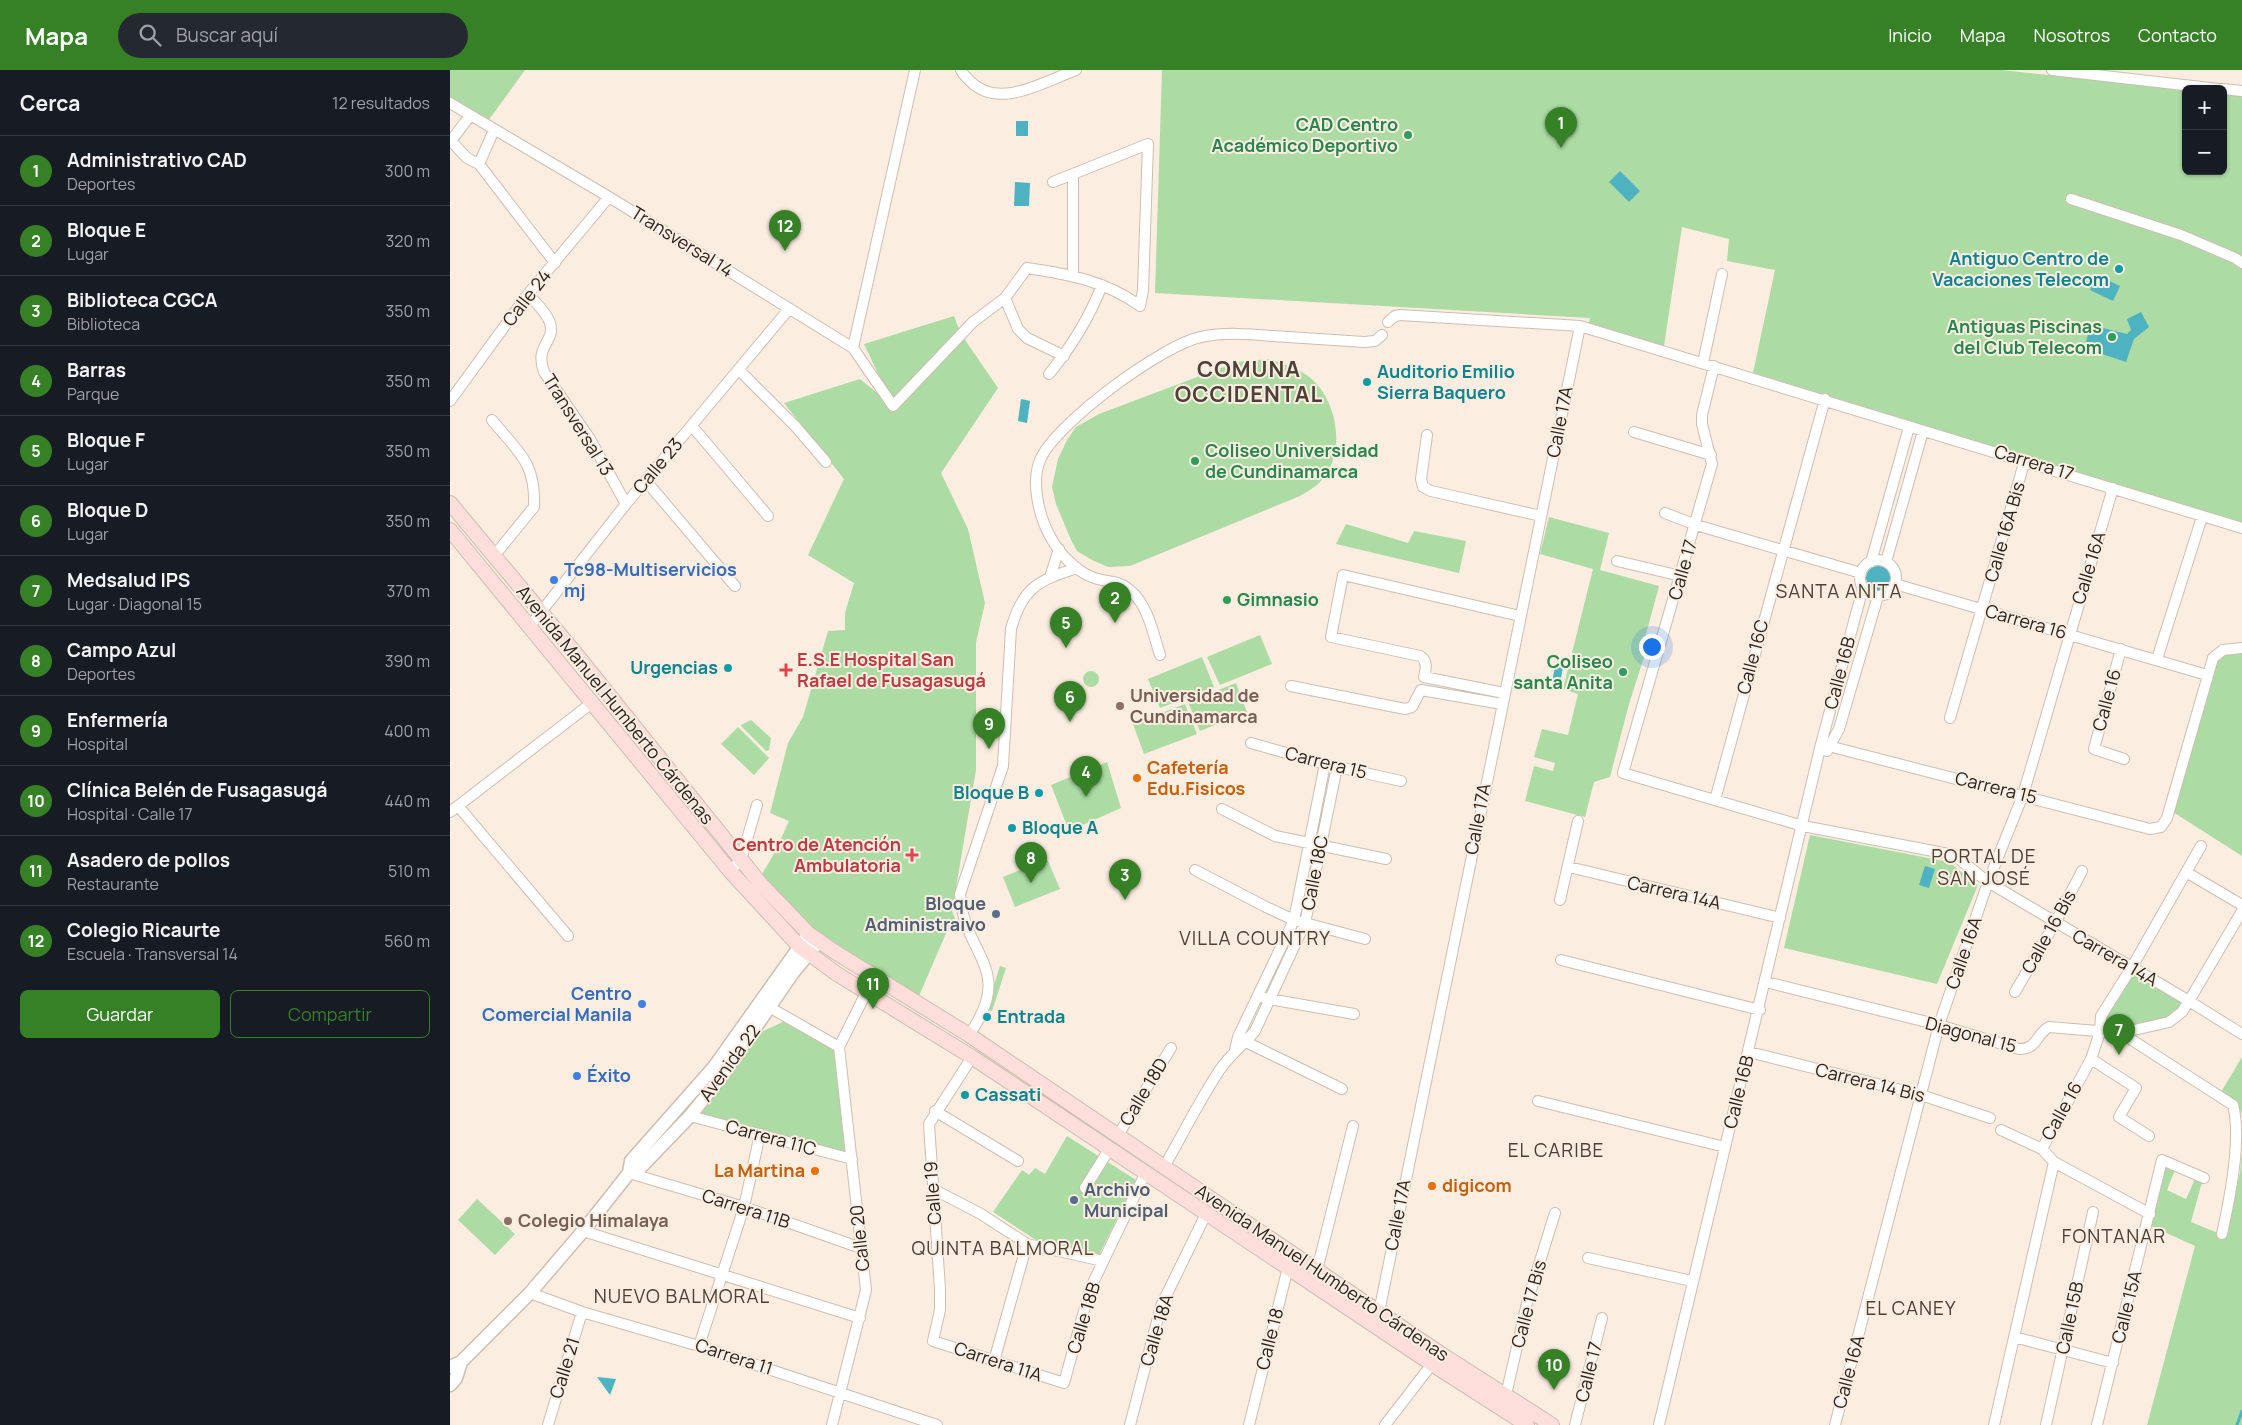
<!DOCTYPE html>
<html lang="es">
<meta charset="utf-8">
<style>
:root{--surface:#171b24;--page:#242831;--text:#f1f3f6;--muted:#9ea1a6;--line:#363941;--accent:#368026}
body{margin:0;font-family:Manrope,sans-serif;background:var(--page);color:var(--text)}
.controls{position:absolute;right:15px;top:15px;display:grid;overflow:hidden;border-radius:8px;box-shadow:0 1px 4px #0004}
.controls button{width:45px;height:45px;display:grid;place-items:center;padding:0;border:0;border-bottom:1px solid var(--line);background:var(--surface);color:var(--text);font:25px sans-serif}
.you{position:absolute;left:1201px;top:576px;width:18px;height:18px;margin:-12px;border:4px solid #fff;border-radius:50%;background:#1a73e8;box-shadow:0 0 0 8px #1a73e833}
.badge{display:grid;place-items:center;width:32px;height:32px;border-radius:50%;background:var(--accent);color:#fff;font-size:16px;font-weight:700}
.pin{position:absolute;translate:-50% -41px;filter:drop-shadow(0 1px 2px #0008)}
.pin::after{content:'';position:absolute;top:26px;width:18px;height:15px;background:inherit;clip-path:polygon(0 0,100% 0,50% 100%)}
.list{margin:0;padding:0;list-style:none}
h2{display:flex;justify-content:space-between;align-items:center;height:65px;margin:0;padding:0 20px;font-size:21px}
h2 small{font-size:16px;font-weight:400;color:var(--muted)}
.list li{display:grid;grid-template-columns:32px 1fr auto;gap:15px;align-items:center;box-sizing:border-box;height:70px;padding:0 20px;border-top:1px solid var(--line)}
.list b{display:block;font-size:19px;white-space:nowrap}
.list p{margin:0;font-size:16px;white-space:nowrap;color:var(--muted)}
.list em{font-size:16px;font-style:normal;color:var(--muted)}
.actions{display:flex;gap:10px;padding:15px 20px}
.actions a{flex:1;padding:11px 0;border:1px solid var(--accent);border-radius:8px;text-align:center;font-size:18px;color:var(--accent)}
.actions .main{background:var(--accent);color:#fff}
.icon{flex:none;width:28px;height:28px;fill:none;stroke:currentColor;stroke-width:2;stroke-linecap:round;stroke-linejoin:round}
.map{position:relative;flex:none;width:1792px;height:1355px;overflow:hidden}
header{display:flex;align-items:center;gap:30px;box-sizing:border-box;height:70px;padding:0 25px;background:var(--accent);color:#fff}
header strong{font-size:24px}
nav{display:flex;gap:28px;margin-inline-start:auto;font-size:18px}
.search{width:350px;height:45px;background:var(--page);display:flex;align-items:center;gap:12px;box-sizing:border-box;padding:0 18px;border-radius:28px;color:var(--muted);font-size:19px}
main{display:flex}
aside{flex:1;background:var(--surface)}
.map>svg:first-child{display:block}
.green{fill:#acdba4}
.water{fill:#4eb3c0}
.lines{fill:none;stroke-linecap:round;stroke-linejoin:round}
.stream{stroke:#4eb3c0;stroke-width:3}
.minor-casing{stroke:#cdbeb2;stroke-width:12}
.tertiary-casing{stroke:#cdbeb2;stroke-width:15}
.secondary-casing{stroke:#cdbeb2;stroke-width:16}
.minor{stroke:#fff;stroke-width:10}
.tertiary{stroke:#fff;stroke-width:12}
.secondary{stroke:#fddeda;stroke-width:14}
.leisure-dot{fill:#2e9e5b;stroke:#fcede1;stroke-width:2}
.culture-dot{fill:#0f9aa8;stroke:#fcede1;stroke-width:2}
.shop-dot{fill:#3f7fe0;stroke:#fcede1;stroke-width:2}
.health-dot{fill:#e0444e;stroke:#fcede1;stroke-width:2}
.education-dot{fill:#8d6e63;stroke:#fcede1;stroke-width:2}
.food-dot{fill:#e8710a;stroke:#fcede1;stroke-width:2}
.service-dot{fill:#5c6f8a;stroke:#fcede1;stroke-width:2}
.labels{text-anchor:middle;stroke-width:4;stroke-linejoin:round;paint-order:stroke}
.leisure-label{font-size:18px;font-weight:bold;fill:#27864d;stroke:#fcede1;text-anchor:end}
.street-label{font-size:18px;fill:#28231e;stroke:#fcede1}
.culture-label{font-size:18px;font-weight:bold;fill:#0d838f;stroke:#fcede1;text-anchor:start}
.shop-label{font-size:18px;font-weight:bold;fill:#366cbe;stroke:#fcede1;text-anchor:start}
.health-label{font-size:18px;font-weight:bold;fill:#be3a42;stroke:#fcede1;text-anchor:start}
.education-label{font-size:18px;font-weight:bold;fill:#785e54;stroke:#fcede1;text-anchor:start}
.food-label{font-size:18px;font-weight:bold;fill:#c56008;stroke:#fcede1;text-anchor:start}
.service-label{font-size:18px;font-weight:bold;fill:#4e5e75;stroke:#fcede1;text-anchor:end}
.neighbourhood-label{font-size:19px;letter-spacing:1px;fill:#4d4137;stroke:#fcede1}
.district-label{font-size:22px;font-weight:bold;letter-spacing:1px;fill:#4d4137;stroke:#fcede1}
</style>
<header>
<strong>Mapa</strong>
<div class="search"><svg class="icon" aria-label="search" viewBox="0 0 24 24"><circle cx="10" cy="10" r="6"/><path d="M15 15l6 6"/></svg>Buscar aquí</div>
<nav><a>Inicio</a><a>Mapa</a><a>Nosotros</a><a>Contacto</a></nav>
</header>
<main>
<aside>
<h2>Cerca<small>12 resultados</small></h2>
<ul class="list">
<li><span class="badge">1</span><div><b>Administrativo CAD</b><p>Deportes</p></div><em>300 m</em></li>
<li><span class="badge">2</span><div><b>Bloque E</b><p>Lugar</p></div><em>320 m</em></li>
<li><span class="badge">3</span><div><b>Biblioteca CGCA</b><p>Biblioteca</p></div><em>350 m</em></li>
<li><span class="badge">4</span><div><b>Barras</b><p>Parque</p></div><em>350 m</em></li>
<li><span class="badge">5</span><div><b>Bloque F</b><p>Lugar</p></div><em>350 m</em></li>
<li><span class="badge">6</span><div><b>Bloque D</b><p>Lugar</p></div><em>350 m</em></li>
<li><span class="badge">7</span><div><b>Medsalud IPS</b><p>Lugar · Diagonal 15</p></div><em>370 m</em></li>
<li><span class="badge">8</span><div><b>Campo Azul</b><p>Deportes</p></div><em>390 m</em></li>
<li><span class="badge">9</span><div><b>Enfermería</b><p>Hospital</p></div><em>400 m</em></li>
<li><span class="badge">10</span><div><b>Clínica Belén de Fusagasugá</b><p>Hospital · Calle 17</p></div><em>440 m</em></li>
<li><span class="badge">11</span><div><b>Asadero de pollos</b><p>Restaurante</p></div><em>510 m</em></li>
<li><span class="badge">12</span><div><b>Colegio Ricaurte</b><p>Escuela · Transversal 14</p></div><em>560 m</em></li>
</ul>
<div class="actions"><a class="main">Guardar</a><a>Compartir</a></div>
</aside>
<div class="map">
<svg width="1792" height="1355" viewBox="0 0 1792 1355">
<rect width="100%" height="100%" fill="#fcede1"/>
<path class="green" d="M0,0H75L38,51L0,27Z
M712,0H1551L1736,20V101H1773V24L1792,26V453L1303,303L1325,200L1277,191L1279,169L1232,157L1214,276L1139,253L1140,248L705,223Z
M504,246L511,264L548,318L491,403L518,459L535,533L526,572V700L502,841L508,856L497,861L469,926L373,867L338,837L311,806L325,782L339,751L320,743L338,673L353,647L378,561L395,560V543L404,513L358,485L394,409L334,333L410,309L437,331L440,329L414,274Z
M819,289C832,293 847,298 858,306C888,328 898,386 869,413C864,418 856,422 850,426L680,496L658,497L642,490L627,481L621,470L606,434L602,417L608,389L617,370L626,357L649,344L787,292Z
M1099,447L1159,463L1150,500L1209,516L1192,579L1196,581L1179,634L1160,707L1144,712L1135,747L1075,731L1084,696L1103,701L1105,693L1084,687L1092,659L1118,665L1128,624L1113,619L1143,499L1090,484Z
M896,454L958,473L964,461L1016,471L1009,503L886,474Z
M810,565L822,594L770,615L757,587Z
M1778,583H1792V786L1723,742L1767,591L1769,587Z
M752,587L764,617L710,638L698,609Z
M633 609a8 8 0 1 1 16 0a8 8 0 1 1-16 0Z
M786,613L797,642L750,661L738,632Z
M735,634L747,664L694,684L683,654Z
M301,650L321,668L319,680L316,681L292,657L291,655Z
M288,657L319,688L304,705L271,674Z
M657,692L671,738L619,761L601,715Z
M1360,765L1499,792L1528,815L1487,914L1334,878Z
M597,789L610,819L565,837L553,807Z
M550,896L556,898L542,941L536,939Z
M1683,901L1735,931C1720,957 1680,959 1653,959L1654,947Z
M335,951L385,980L397,1083L250,1045L279,1008L311,962Z
M1792,987V1044L1786,1031L1771,1022Z
M617,1066L686,1110L649,1185L586,1170L543,1142L572,1100L579,1105L585,1098L595,1104Z
M1792,1082V1355H1697L1745,1176L1701,1156L1715,1096L1725,1100L1717,1120L1736,1129L1745,1109L1752,1112L1741,1152L1775,1166L1790,1103Z
M27,1129L65,1164L45,1185L8,1150Z"/>
<path class="water" d="M566,51H578V66H566Z
M1170,101L1190,121L1179,132L1159,112Z
M565,112L580,113L579,136H564Z
M1647,205L1670,216L1663,231L1640,220Z
M1691,242L1699,257L1684,269L1676,292L1634,278L1641,255L1677,264L1681,260L1677,249Z
M571,329L580,331L577,353L568,351Z
M1416 508a12 12 0 1 1 24 0a12 12 0 1 1-24 0Z
M1105,596L1113,597L1110,614L1102,612Z
M1475,796L1485,799L1479,818L1469,815Z
M147,1307L166,1309L160,1325Z"/>
<g class="lines">
<path class="stream" d="M1787,1355L1792,1341"/>
<defs>
<path id="minor" d="M511,0C513,5 517,8 521,12C550,40 595,11 626,0
M1602,0L1769,19
M1773,19L1792,21
M0,33L159,127L403,278L443,336L523,252L555,228L577,198C618,204 656,211 690,236L693,220L698,74L603,112
M1,71L17,88L29,94L105,193
M0,72L20,46
M29,94L44,60
M1621,129L1731,165L1785,188L1792,193
M623,205V104
M78,224C85,232 97,243 100,253C106,272 84,275 94,302L140,369L176,434
M555,228L568,259L577,268L614,286
M938,252L945,246L950,245L1130,256L1792,458
M403,278L465,0
M1253,293L1272,204
M1264,296L1252,345V354L1262,394L1173,703L1353,756L1504,785L1538,812L1739,931L1792,964
M289,300L346,357L376,392
M599,304C622,276 639,249 652,215
M0,331L78,224L159,127
M42,350C68,382 86,392 84,437L44,486
M242,356L318,446
M1184,362L1261,385
M977,365L971,409L973,417L981,421L1091,446
M196,411L285,516
M1215,443L1246,455L1411,503
M1410 508a18 18 0 1 1 36 0a18 18 0 1 1-36 0Z
M1167,491L1231,506
M1421,492L1459,357
M1436,492L1473,361
M600,507L609,479
M1445,514L1757,605
M80,556L176,434L339,239
M1671,579L1644,679L1674,689
M710,585C703,563 698,535 680,520C667,509 656,513 642,507C626,501 609,483 601,468C589,447 580,411 591,388C608,352 712,275 751,267C775,262 799,264 823,266C853,268 883,270 914,272L925,271L932,265
M1707,589L1752,447
M841,616L955,639L962,637L971,620L1052,634
M1054,623L974,607C976,598 978,591 970,586L881,567L893,505L1070,546
M1500,648L1575,390
M801,673L875,694L951,711
M1371,674L1700,759L1711,757L1717,748L1763,588L1773,580L1792,578
M1377,681L1389,659L1428,526
M1265,730L1375,329
M8,736L118,866
M772,739L825,766L936,789
M0,742L143,632
M1119,797L1330,848
M745,800L816,837L844,850L915,869
M280,801L291,790L307,735
M1736,802L1792,835
M1110,830L1128,751
M1111,890L1310,940
M1316,912L1489,955L1569,979C1588,979 1585,965 1599,957L1671,963L1719,952L1732,942L1739,931L1792,841
M1565,922L1605,853L1632,801
M814,928L904,944
M319,937L389,977
M1671,963L1783,1035C1792,1069 1780,1128 1772,1164
M519,965C566,898 514,887 510,824L553,696L561,559C572,518 589,510 627,498
M792,970L892,1019
M785,980L788,967L844,850L875,694
M1299,982L1471,1025L1540,1048
M522,987L479,1054L490,1219V1240L483,1271L614,1313L640,1219L696,1102
M1641,989L1686,1018L1669,1047L1699,1066
M1088,1031L1275,1077
M485,1041L568,1091
M240,1046L402,1089
M1551,1060L1592,1079
M667,1067L721,978
M1604,1092L1700,1144
M714,1097C733,1064 750,1029 771,998C781,984 794,974 805,961L855,853L887,697
M179,1103L294,1137L411,1178
M635,1118L660,1078
M483,1119L531,1144L577,1174L653,1191
M133,1161L410,1248
M1138,1188L1242,1211
M867,1200L903,1056
M80,1223L132,1242L249,1276L487,1355
M929,1242L1130,256
M1564,1267L1663,1293
M249,1276L294,1137L310,1064
M544,1291L577,1174
M1056,1325L1077,1233L1105,1143
M98,1355L132,1242
M382,1355L416,1220L389,977L416,923
M680,1355L711,1236L757,1142
M799,1355L839,1193
M935,1355L982,1294
M1125,1355L1152,1248
M1209,1355L1371,674L1413,518
M1385,1355L1489,955L1538,812L1573,725L1663,418
M1544,1355L1604,1092L1592,1079L1641,989L1650,962L1651,946L1682,897L1751,776
M1596,1355L1643,1142
M1647,1355L1712,1090L1754,1108"/>
<path id="tertiary" d="M179,1103L181,1091L264,997L355,869
M0,1297L11,1292L80,1223L133,1161L179,1103L190,1098L240,1046L273,1005L342,904L369,871
M0,1315L6,1308L11,1292"/>
<path id="secondary" d="M0,433L126,584L310,813L359,864L385,882L519,965L991,1284L1102,1355
M0,460L280,801L349,876L387,904L522,987L982,1294L1077,1355"/>
</defs>
<use href="#minor" class="minor-casing"/>
<use href="#tertiary" class="tertiary-casing"/>
<use href="#secondary" class="secondary-casing"/>
<use href="#minor" class="minor"/>
<use href="#tertiary" class="tertiary"/>
<use href="#secondary" class="secondary"/>
</g>
<g class="leisure-dot">
<circle cx="958" cy="65" r="5"/>
<circle cx="1662" cy="267" r="5"/>
<circle cx="745" cy="391" r="5"/>
<circle cx="777" cy="530" r="5"/>
<circle cx="1173" cy="602" r="5"/>
</g>
<g class="culture-dot">
<circle cx="1669" cy="199" r="5"/>
<circle cx="917" cy="312" r="5"/>
<circle cx="278" cy="598" r="5"/>
<circle cx="589" cy="723" r="5"/>
<circle cx="562" cy="758" r="5"/>
<circle cx="537" cy="947" r="5"/>
<circle cx="515" cy="1025" r="5"/>
</g>
<g class="shop-dot">
<circle cx="104" cy="510" r="5"/>
<circle cx="192" cy="934" r="5"/>
<circle cx="127" cy="1006" r="5"/>
</g>
<g class="health-dot">
<path d="M333.5 592.5h5v5h5v5h-5v5h-5v-5h-5v-5h5z"/>
<path d="M459.5 777.5h5v5h5v5h-5v5h-5v-5h-5v-5h5z"/>
</g>
<g class="education-dot">
<circle cx="670" cy="636" r="5"/>
<circle cx="58" cy="1151" r="5"/>
</g>
<g class="food-dot">
<circle cx="687" cy="708" r="5"/>
<circle cx="365" cy="1101" r="5"/>
<circle cx="982" cy="1116" r="5"/>
</g>
<g class="service-dot">
<circle cx="546" cy="844" r="5"/>
<circle cx="624" cy="1130" r="5"/>
</g>
<g class="labels">
<g class="leisure-label">
<text x="948" y="61">CAD Centro<tspan x="948" dy="21">Académico Deportivo</tspan></text>
<text x="1652" y="263">Antiguas Piscinas<tspan x="1652" dy="21">del Club Telecom</tspan></text>
<text x="755" y="387" text-anchor="start">Coliseo Universidad<tspan x="755" dy="21">de Cundinamarca</tspan></text>
<text x="787" y="536" text-anchor="start">Gimnasio</text>
<text x="1163" y="598">Coliseo<tspan x="1163" dy="21">santa Anita</tspan></text>
</g>
<g class="street-label">
<text transform="translate(232 172) rotate(32)" y="6">Transversal 14</text>
<text transform="translate(77 228) rotate(-52)" y="6">Calle 24</text>
<text transform="translate(1110 352) rotate(-79)" y="6">Calle 17A</text>
<text transform="translate(128 355) rotate(58)" y="6">Transversal 13</text>
<text transform="translate(1584 393) rotate(17)" y="6">Carrera 17</text>
<text transform="translate(208 396) rotate(-50)" y="6">Calle 23</text>
<text transform="translate(1555 462) rotate(-74)" y="6">Calle 16A Bis</text>
<text transform="translate(1639 498) rotate(-73)" y="6">Calle 16A</text>
<text transform="translate(1233 500) rotate(-74)" y="6">Calle 17</text>
<text transform="translate(1576 552) rotate(16)" y="6">Carrera 16</text>
<text transform="translate(1303 587) rotate(-75)" y="6">Calle 16C</text>
<text transform="translate(1390 603) rotate(-75)" y="6">Calle 16B</text>
<text transform="translate(1657 630) rotate(-75)" y="6">Calle 16</text>
<text transform="translate(165 635) rotate(51)" y="6">Avenida Manuel Humberto Cárdenas</text>
<text transform="translate(876 693) rotate(14)" y="6">Carrera 15</text>
<text transform="translate(1546 718) rotate(14)" y="6">Carrera 15</text>
<text transform="translate(1028 749) rotate(-79)" y="6">Calle 17A</text>
<text transform="translate(865 803) rotate(-79)" y="6">Calle 18C</text>
<text transform="translate(1224 823) rotate(13)" y="6">Carrera 14A</text>
<text transform="translate(1599 862) rotate(-61)" y="6">Calle 16 Bis</text>
<text transform="translate(1514 883) rotate(-71)" y="6">Calle 16A</text>
<text transform="translate(1665 888) rotate(30)" y="6">Carrera 14A</text>
<text transform="translate(1521 965) rotate(15)" y="6">Diagonal 15</text>
<text transform="translate(280 993) rotate(-54)" y="6">Avenida 22</text>
<text transform="translate(1420 1013) rotate(14)" y="6">Carrera 14 Bis</text>
<text transform="translate(694 1022) rotate(-59)" y="6">Calle 18D</text>
<text transform="translate(1289 1022) rotate(-76)" y="6">Calle 16B</text>
<text transform="translate(1612 1041) rotate(-61)" y="6">Calle 16</text>
<text transform="translate(321 1068) rotate(15)" y="6">Carrera 11C</text>
<text transform="translate(483 1123) rotate(-94)" y="6">Calle 19</text>
<text transform="translate(296 1139) rotate(18)" y="6">Carrera 11B</text>
<text transform="translate(948 1145) rotate(-79)" y="6">Calle 17A</text>
<text transform="translate(410 1168) rotate(-96)" y="6">Calle 20</text>
<text transform="translate(872 1203) rotate(34)" y="6">Avenida Manuel Humberto Cárdenas</text>
<text transform="translate(1079 1234) rotate(-75)" y="6">Calle 17 Bis</text>
<text transform="translate(1677 1237) rotate(-76)" y="6">Calle 15A</text>
<text transform="translate(634 1248) rotate(-73)" y="6">Calle 18B</text>
<text transform="translate(1620 1248) rotate(-78)" y="6">Calle 15B</text>
<text transform="translate(707 1260) rotate(-73)" y="6">Calle 18A</text>
<text transform="translate(820 1269) rotate(-76)" y="6">Calle 18</text>
<text transform="translate(284 1287) rotate(18)" y="6">Carrera 11</text>
<text transform="translate(548 1292) rotate(18)" y="6">Carrera 11A</text>
<text transform="translate(115 1298) rotate(-73)" y="6">Calle 21</text>
<text transform="translate(1139 1302) rotate(-76)" y="6">Calle 17</text>
<text transform="translate(1399 1302) rotate(-75)" y="6">Calle 16A</text>
</g>
<g class="culture-label">
<text x="1659" y="195" text-anchor="end">Antiguo Centro de<tspan x="1659" dy="21">Vacaciones Telecom</tspan></text>
<text x="927" y="308">Auditorio Emilio<tspan x="927" dy="21">Sierra Baquero</tspan></text>
<text x="268" y="604" text-anchor="end">Urgencias</text>
<text x="579" y="729" text-anchor="end">Bloque B</text>
<text x="572" y="764">Bloque A</text>
<text x="547" y="953">Entrada</text>
<text x="525" y="1031">Cassati</text>
</g>
<g class="shop-label">
<text x="114" y="506">Tc98-Multiservicios<tspan x="114" dy="21">mj</tspan></text>
<text x="182" y="930" text-anchor="end">Centro<tspan x="182" dy="21">Comercial Manila</tspan></text>
<text x="137" y="1012">Éxito</text>
</g>
<g class="health-label">
<text x="347" y="596">E.S.E Hospital San<tspan x="347" dy="21">Rafael de Fusagasugá</tspan></text>
<text x="451" y="781" text-anchor="end">Centro de Atención<tspan x="451" dy="21">Ambulatoria</tspan></text>
</g>
<g class="education-label">
<text x="680" y="632">Universidad de<tspan x="680" dy="21">Cundinamarca</tspan></text>
<text x="68" y="1157">Colegio Himalaya</text>
</g>
<g class="food-label">
<text x="697" y="704">Cafetería<tspan x="697" dy="21">Edu.Fisicos</tspan></text>
<text x="355" y="1107" text-anchor="end">La Martina</text>
<text x="992" y="1122">digicom</text>
</g>
<g class="service-label">
<text x="536" y="840">Bloque<tspan x="536" dy="21">Administraivo</tspan></text>
<text x="634" y="1126" text-anchor="start">Archivo<tspan x="634" dy="21">Municipal</tspan></text>
</g>
<g class="neighbourhood-label">
<text x="1389" y="528">SANTA ANITA</text>
<text x="1534" y="793">PORTAL DE<tspan x="1534" dy="22">SAN JOSÉ</tspan></text>
<text x="805" y="875">VILLA COUNTRY</text>
<text x="1106" y="1087">EL CARIBE</text>
<text x="1664" y="1173">FONTANAR</text>
<text x="553" y="1185">QUINTA BALMORAL</text>
<text x="232" y="1233">NUEVO BALMORAL</text>
<text x="1461" y="1245">EL CANEY</text>
</g>
<g class="district-label">
<text x="799" y="307">COMUNA<tspan x="799" dy="25">OCCIDENTAL</tspan></text>
</g>
</g>
</svg>
<div class="controls">
<button>+</button>
<button>−</button>
</div>
<div class="you"></div>
<div class="pin badge" style="left:1111px;top:78px">1</div>
<div class="pin badge" style="left:665px;top:553px">2</div>
<div class="pin badge" style="left:675px;top:830px">3</div>
<div class="pin badge" style="left:636px;top:727px">4</div>
<div class="pin badge" style="left:616px;top:578px">5</div>
<div class="pin badge" style="left:620px;top:652px">6</div>
<div class="pin badge" style="left:1669px;top:985px">7</div>
<div class="pin badge" style="left:581px;top:813px">8</div>
<div class="pin badge" style="left:539px;top:679px">9</div>
<div class="pin badge" style="left:1104px;top:1320px">10</div>
<div class="pin badge" style="left:423px;top:939px">11</div>
<div class="pin badge" style="left:335px;top:181px">12</div>
</div>
</main>
